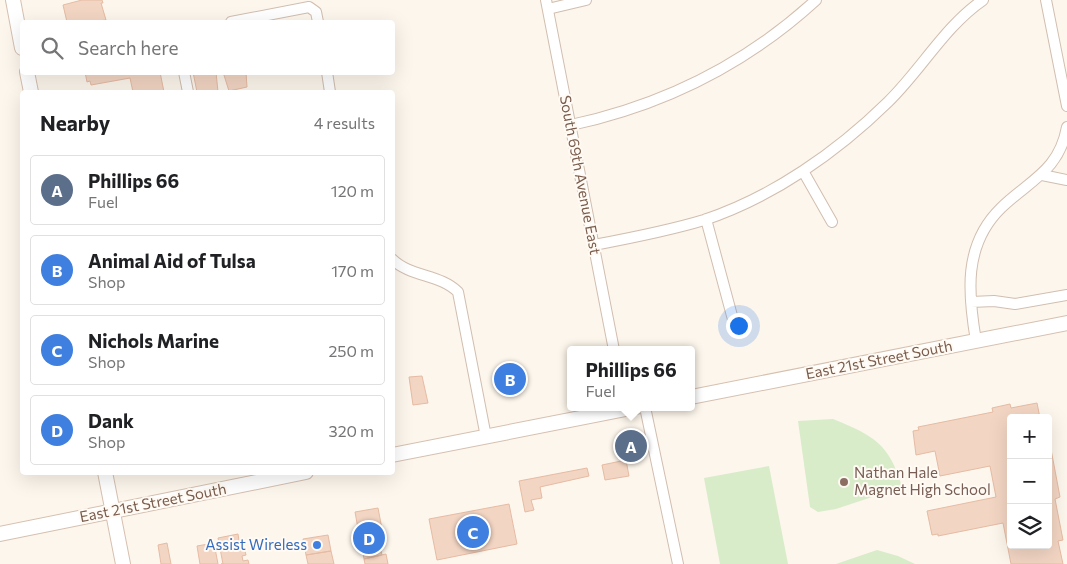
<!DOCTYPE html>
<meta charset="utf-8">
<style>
:root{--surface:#fff;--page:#f6f6f6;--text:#202124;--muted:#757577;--line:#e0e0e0;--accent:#e76f51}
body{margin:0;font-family:Commissioner,sans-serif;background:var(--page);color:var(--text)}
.controls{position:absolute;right:15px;bottom:15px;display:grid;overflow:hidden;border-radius:5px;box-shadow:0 5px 20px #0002}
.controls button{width:45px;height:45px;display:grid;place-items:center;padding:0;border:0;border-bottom:1px solid var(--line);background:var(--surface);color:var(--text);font:25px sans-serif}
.you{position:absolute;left:738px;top:325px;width:18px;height:18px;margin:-12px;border:4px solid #fff;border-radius:50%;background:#1a73e8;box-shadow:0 0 0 8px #1a73e833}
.badge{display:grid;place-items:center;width:32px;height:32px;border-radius:50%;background:var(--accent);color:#fff;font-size:16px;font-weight:700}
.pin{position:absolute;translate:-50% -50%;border:2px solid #fff;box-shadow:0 1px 5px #0006}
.popup{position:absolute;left:567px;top:346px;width:128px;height:65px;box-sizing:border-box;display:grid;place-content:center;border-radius:5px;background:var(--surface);filter:drop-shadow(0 1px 4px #0005);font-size:16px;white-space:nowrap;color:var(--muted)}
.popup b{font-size:19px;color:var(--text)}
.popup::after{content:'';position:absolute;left:50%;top:100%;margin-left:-10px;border:10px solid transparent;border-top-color:var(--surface)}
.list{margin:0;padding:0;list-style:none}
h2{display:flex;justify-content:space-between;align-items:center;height:65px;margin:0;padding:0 20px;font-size:21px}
h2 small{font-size:16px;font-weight:400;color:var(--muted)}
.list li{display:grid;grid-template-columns:32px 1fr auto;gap:15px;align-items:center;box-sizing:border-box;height:70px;margin:0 10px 10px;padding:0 10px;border:1px solid var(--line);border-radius:5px}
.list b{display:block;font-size:19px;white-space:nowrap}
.list p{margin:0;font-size:16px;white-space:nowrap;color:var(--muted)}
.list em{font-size:16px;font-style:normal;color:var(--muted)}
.icon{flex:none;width:28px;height:28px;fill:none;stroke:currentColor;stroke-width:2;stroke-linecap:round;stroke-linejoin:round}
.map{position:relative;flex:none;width:1067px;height:564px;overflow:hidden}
.search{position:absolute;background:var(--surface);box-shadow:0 5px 20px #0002;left:20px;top:20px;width:375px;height:55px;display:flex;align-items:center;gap:12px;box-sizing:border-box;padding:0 18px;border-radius:5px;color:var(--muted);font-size:19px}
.panel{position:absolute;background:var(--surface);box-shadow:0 5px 20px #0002;left:20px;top:90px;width:375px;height:385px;border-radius:5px}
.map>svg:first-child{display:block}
.green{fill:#d8ecc9}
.building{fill:#f3d5c3;stroke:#e6bba3}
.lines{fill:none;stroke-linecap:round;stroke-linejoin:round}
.street-casing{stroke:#d1beb0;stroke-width:12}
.secondary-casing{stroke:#d6c0b0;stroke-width:16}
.street{stroke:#fff;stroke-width:10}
.secondary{stroke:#fff;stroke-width:14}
.education-dot{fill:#8d6e63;stroke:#fffaf3;stroke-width:2}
.shop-dot{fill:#3f7fe0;stroke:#fffaf3;stroke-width:2}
.labels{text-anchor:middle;stroke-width:4;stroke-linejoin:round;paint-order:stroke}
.street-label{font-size:15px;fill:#7a5c4d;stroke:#fffaf3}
.education-label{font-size:15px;fill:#785e54;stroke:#fffaf3;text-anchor:start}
.shop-label{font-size:15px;fill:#366cbe;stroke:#fffaf3;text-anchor:end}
</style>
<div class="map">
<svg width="1067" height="564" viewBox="0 0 1067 564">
<rect width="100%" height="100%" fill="#fdf6ec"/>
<path class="green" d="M833,419C874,436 889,443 902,487L836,509L818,512L810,507L798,421Z
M769,466L788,564H720L704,478Z
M877,550L898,556L915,564H836Z"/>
<path class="building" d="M102,0L103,3H101L106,20L92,22H67L63,5L82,0Z
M85,72H160L164,92H133L130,78L91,85L90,81L87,82Z
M193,72H216L218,92H197Z
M223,72H246L247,87L229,91Z
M515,367L520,388L506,391L501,370Z
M422,376L428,403L413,405L409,377Z
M1037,403L1040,418H1011V545H1048L1050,444L1060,497L1055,499L1063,540L1058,541L1063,564H1011L1003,523L938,536V534L932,535L927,511L996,497L990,466L940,476L935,451L916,455L913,431L919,430L918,427L993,412L992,408L1010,404L1011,408Z
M637,435L640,453L624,456L621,438Z
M626,460L629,476L605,480L602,465Z
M587,468L589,476L540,487L542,498L531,500L534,510L525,512L519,481Z
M509,504L517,544L437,560L429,519Z
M378,508L382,529L359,534L355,512Z
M377,530L379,543L362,546L359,534Z
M238,534L240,547L244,546L246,555L242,556L243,561L248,560L249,564H221H223L218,538Z
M328,535L331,551L306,555L303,539Z
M167,543L171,564H161L158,545Z
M214,543L218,564H200L197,546Z
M379,543L382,555L364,559L362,546Z
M331,551L334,564H308L306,555Z
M386,554L388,564H365L364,559Z"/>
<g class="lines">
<defs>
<path id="street" d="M546,0L614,350
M1046,0L1067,106
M548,9L586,0
M231,22L309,7L316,12L318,22
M184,72L188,92
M327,72L330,92
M571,125C664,105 745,65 816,0
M803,171L832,222
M1042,175L1067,180
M706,219L735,327
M594,245C631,238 668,231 704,220C773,197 837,152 888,102C921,70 945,26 983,0
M392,259C410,277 440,274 458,292L486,437
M971,302L994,301L1015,304L1067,295
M976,341C968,294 963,245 1001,208C1030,180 1059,171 1067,127
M645,407L678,564"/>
<path id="secondary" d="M13,0L22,48
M27,72L31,92
M691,397L1067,323
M392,455L636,407
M105,472L123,564
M0,534L306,472"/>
</defs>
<use href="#street" class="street-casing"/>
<use href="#secondary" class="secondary-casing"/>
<use href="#street" class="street"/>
<use href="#secondary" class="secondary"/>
</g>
<circle class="education-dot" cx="844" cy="482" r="5"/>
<circle class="shop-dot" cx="317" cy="545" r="5"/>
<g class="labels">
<g class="street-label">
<text transform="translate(580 175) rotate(79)" y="5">South 69th Avenue East</text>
<text transform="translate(879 360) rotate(-11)" y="5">East 21st Street South</text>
<text transform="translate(153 503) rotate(-11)" y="5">East 21st Street South</text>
</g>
<g class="education-label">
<text x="854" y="478">Nathan Hale<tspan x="854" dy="17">Magnet High School</tspan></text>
</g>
<g class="shop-label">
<text x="307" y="550">Assist Wireless</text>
</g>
</g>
</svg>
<div class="controls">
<button>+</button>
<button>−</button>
<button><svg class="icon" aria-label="layers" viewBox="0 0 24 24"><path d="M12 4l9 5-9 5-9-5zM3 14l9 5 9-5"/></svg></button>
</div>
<div class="you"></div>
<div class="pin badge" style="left:631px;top:446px;background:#5c6f8a">A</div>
<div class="popup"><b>Phillips 66</b>Fuel</div>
<div class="pin badge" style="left:510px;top:379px;background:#3f7fe0">B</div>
<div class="pin badge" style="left:473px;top:532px;background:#3f7fe0">C</div>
<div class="pin badge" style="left:369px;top:538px;background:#3f7fe0">D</div>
<div class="search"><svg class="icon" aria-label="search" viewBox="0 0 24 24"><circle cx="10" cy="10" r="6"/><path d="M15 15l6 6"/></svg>Search here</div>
<section class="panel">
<h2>Nearby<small>4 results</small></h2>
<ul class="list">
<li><span class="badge" style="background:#5c6f8a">A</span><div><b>Phillips 66</b><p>Fuel</p></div><em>120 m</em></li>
<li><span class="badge" style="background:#3f7fe0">B</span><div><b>Animal Aid of Tulsa</b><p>Shop</p></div><em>170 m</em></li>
<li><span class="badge" style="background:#3f7fe0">C</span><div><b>Nichols Marine</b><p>Shop</p></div><em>250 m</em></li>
<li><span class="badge" style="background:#3f7fe0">D</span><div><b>Dank</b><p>Shop</p></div><em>320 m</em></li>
</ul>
</section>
</div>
